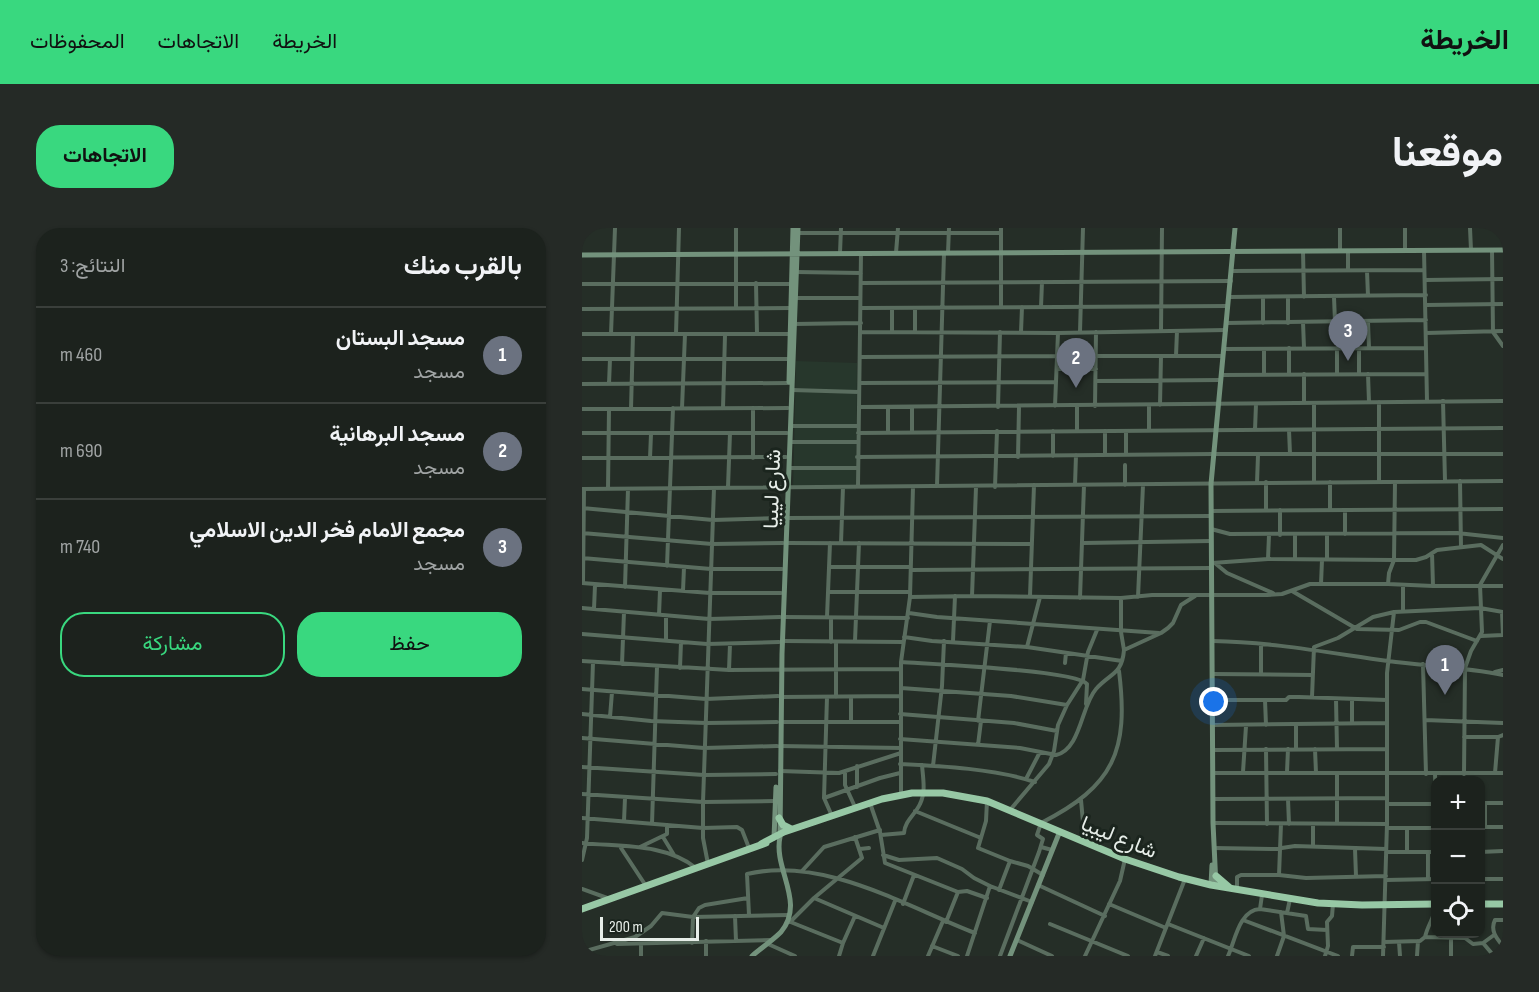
<!DOCTYPE html>
<html lang="ar">
<meta charset="utf-8">
<style>
:root{--surface:#1c221d;--page:#252a26;--text:#f1f3f6;--muted:#a0a4a4;--line:#3a3f3b;--accent:#39d87f}
body{margin:0;font-family:"Sofia Sans Condensed",Vazirmatn,sans-serif;background:var(--page);color:var(--text);direction:rtl}
.controls{position:absolute;right:18px;bottom:18px;display:grid;overflow:hidden;border-radius:12px;box-shadow:0 2px 4px #0004}
.controls button{width:54px;height:54px;display:grid;place-items:center;padding:0;border:0;border-bottom:2px solid var(--line);background:var(--surface);color:var(--text);font:30px sans-serif}
.scale{position:absolute;left:18px;bottom:15px;width:99px;box-sizing:border-box;padding-left:6px;border:3px solid #e7eee9;border-top:0;font-size:16px;line-height:21px;white-space:nowrap;color:#e7eee9;-webkit-text-stroke:4px #1b251e;paint-order:stroke}
.you{position:absolute;left:632px;top:474px;width:21px;height:21px;margin:-15px;border:4px solid #fff;border-radius:50%;background:#1a73e8;box-shadow:0 0 0 9px #1a73e833}
.badge{display:grid;place-items:center;width:39px;height:39px;border-radius:50%;background:var(--accent);color:#fff;font-size:20px;font-weight:700}
.pin{position:absolute;translate:-50% -50px;filter:drop-shadow(0 2px 3px #0008)}
.pin::after{content:'';position:absolute;top:32px;width:21px;height:18px;background:inherit;clip-path:polygon(0 0,100% 0,50% 100%)}
.list{margin:0;padding:0;list-style:none}
h2{display:flex;justify-content:space-between;align-items:center;height:78px;margin:0;padding:0 24px;font-size:26px}
h2 small{font-size:20px;font-weight:400;color:var(--muted)}
.list li{display:grid;grid-template-columns:39px 1fr auto;gap:18px;align-items:center;box-sizing:border-box;height:96px;padding:0 24px;border-top:2px solid var(--line)}
.list b{display:block;font-size:22px;white-space:nowrap}
.list p{margin:0;font-size:20px;white-space:nowrap;color:var(--muted)}
.list em{font-size:20px;font-style:normal;color:var(--muted)}
.actions{display:flex;gap:12px;padding:18px 24px}
.actions a{flex:1;padding:14px 0;border:2px solid var(--accent);border-radius:24px;text-align:center;font-size:21px;color:var(--accent)}
.actions .main{background:var(--accent);color:#111}
.icon{flex:none;width:33px;height:33px;fill:none;stroke:currentColor;stroke-width:2;stroke-linecap:round;stroke-linejoin:round}
.map{position:relative;flex:none;width:921px;height:728px;overflow:hidden;direction:ltr;border-radius:24px}
header{display:flex;align-items:center;gap:36px;box-sizing:border-box;height:84px;padding:0 30px;background:var(--accent);color:#111}
header strong{font-size:28px}
nav{display:flex;gap:33px;margin-inline-start:auto;font-size:21px}
.intro{display:flex;align-items:center;justify-content:space-between;box-sizing:border-box;height:144px;padding:0 36px}
h1{margin:0;font-size:42px}
.button{padding:15px 27px;border-radius:24px;background:var(--accent);color:#111;font-size:21px;font-weight:700}
main{display:flex;gap:36px;padding:0 36px}
aside{flex:1;background:var(--surface);border-radius:24px;box-shadow:0 2px 4px #0004}
.map>svg:first-child{display:block}
.built{fill:#27372c}
.lines{fill:none;stroke-linecap:round;stroke-linejoin:round}
.street{stroke:#5a6d5f;stroke-width:4}
.secondary{stroke:#73927c;stroke-width:5}
.highway{stroke:#97c8a5;stroke-width:7}
.labels{text-anchor:middle;stroke-width:6;stroke-linejoin:round;paint-order:stroke}
.street-label{font-size:21px;fill:#e7eee9;stroke:#1b251e}
</style>
<header>
<strong>الخريطة</strong>
<nav><a>الخريطة</a><a>الاتجاهات</a><a>المحفوظات</a></nav>
</header>
<div class="intro"><h1>موقعنا</h1><a class="button">الاتجاهات</a></div>
<main>
<div class="map">
<svg width="921" height="728" viewBox="0 0 921 728">
<rect width="100%" height="100%" fill="#252e27"/>
<path class="built" d="M214,133L275,135L274,262L211,261Z"/>
<g class="lines">
<path class="street" d="M419,0V79
M823,0V22
M888,0L889,22
M215,5H419
M842,22L845,173
M910,22L911,104L921,118
M721,23L722,69
M758,23V0
M766,23V42
M258,25L259,0
M314,25L316,0
M366,25L367,0
M650,43L842,42
M785,43L786,68
M214,44L279,45
M843,52L921,51
M174,55L175,106
M279,55L649,53
M0,56H209
M648,69L844,67
M681,69V95
M706,69V95
M752,69L753,94
M213,70H278
M844,77L921,76
M459,79L460,54
M154,80V0
M279,80L646,78
M0,81L209,80
M721,94L722,120
M786,94L787,120
M645,95L844,92
M212,96L279,95
M579,103L580,0
M279,104L476,105L644,102
M310,104V80
M333,104V80
M439,104L440,79
M498,104L501,0
M844,105L921,103
M0,106H208
M29,106L33,0
M94,106L97,0
M755,120V146
M643,121L844,120
M514,128H641
M594,128L595,103
M278,129L475,128
M0,131H209
M475,141H514
M707,146V120
M777,146V120
M786,146L787,174
M640,147L844,146
M682,147V121
M514,153L639,152
M278,155L474,154
M0,156L207,155
M27,156L28,131
M210,162L277,164
M861,173L863,253
M722,175V146
M732,175V254
M578,177L579,128
M473,178L476,105
M513,178L514,104
M277,179L921,173
M416,179L418,104
M100,180L103,106
M141,180L143,107
M0,181L206,180
M49,181L51,106
M209,198H276
M567,202V178
M673,202L674,176
M707,202L708,226
M471,203V228
M495,203V178
M306,204V179
M330,204V179
M0,205H205
M276,205L921,200
M208,214H276
M523,227V203
M544,227V203
M275,229L631,226H921
M436,229L437,179
M0,230L204,229
M68,230L69,206
M171,230V180
M543,237V257
M207,240H276
M878,253L879,319
M684,254V282
M748,254V282
M797,254V174
M675,255L676,227
M493,257L494,227
M276,258L279,25
M355,258L362,25
M146,259L148,205
M413,259L415,203
M0,261L921,253
M26,261L27,181
M0,280L131,292L202,290
M763,282V306
M629,283L921,281
M205,290L629,288
M629,301L648,306L875,305L921,310
M0,305L130,316L201,315
M698,307V282
M713,307V331
M205,315L450,316
M259,315L261,259
M501,315L629,313
M850,325L851,358
M0,330L129,341H200
M686,331L687,307
M745,331V306
M630,335L686,331L812,332L813,254
M634,336L645,345L691,365
M85,338L91,180
M247,339H329
M329,342L630,340
M0,355L128,365H199
M1,355L2,261
M739,356L740,332
M806,356L851,358H921
M821,358V382
M43,359L46,261
M101,363L102,339
M710,363L775,401L817,402L838,394H844L895,413
M246,364H328
M390,368L394,259
M448,368L452,257
M328,369L390,368L539,370
M556,369L561,257
M498,370L502,257
M0,380L127,391L198,389
M12,381L13,357
M920,384L921,407
M327,385L355,389L577,405
M77,387L78,362
M202,389L326,390
M245,389L248,315
M0,406L125,416L197,414
M899,408L921,407
M322,409L350,413L445,419L540,433
M84,413V388
M201,413L321,414
M273,413L277,315
M371,413L373,368
M631,413C690,414 748,425 806,433C844,438 883,439 921,447
M249,414V390
M445,419L458,369
M542,422L539,404V370L570,367H685L700,366L728,356H806L807,345L812,332H834L844,329L855,322L899,317L921,331
M0,433L147,442L319,441
M319,434C346,436 494,442 505,456L504,476
M483,435L484,425
M40,436L42,384
M841,436L844,546
M98,440L99,414
M147,442L148,416
M913,444L921,442
M631,446L730,447
M679,446V416
M319,460L429,468L485,477
M0,461L124,471L196,468
M199,469L319,468
M245,469L242,570L250,588
M254,469V414
M730,469L732,419L756,410L791,389L812,384
M754,471L755,521
M770,471V494
M631,472H704L707,469H717L805,472
M683,472L684,497
M0,486L69,493L124,495L195,494
M318,486L432,495L475,503
M28,489L30,464
M843,492L921,495
M396,493L408,393
M200,494H318
M269,494V469
M631,497L805,495
M882,509H916L921,507
M0,510L122,520L195,518
M318,511L438,520L474,527C499,521 499,478 514,461C528,445 540,447 542,422L579,405L586,400L591,395L599,377L613,368
M396,517L399,493
M198,518L319,520
M684,521L685,596
M714,521V496
M733,521L734,545
M631,522L805,521
M318,536C360,538 414,541 453,554
M275,538V559
M351,538L360,458L362,413
M0,539L122,547L194,546
M198,543L257,545L319,525
M263,543V557L273,579
M661,544L664,498
M705,544L706,521
M632,545H921
M913,545L916,509
M882,546L883,440L889,423L900,404L898,357L921,317
M755,547V596
M444,551L458,524
M0,566L121,574L193,573
M319,566V434L328,369L331,259
M242,570L298,550L318,545
M632,571L805,570
M706,571L707,596
M499,572L501,594L505,614
M405,573L404,593L396,620L428,633L446,638L461,647
M288,575L298,604L303,635L376,664
M898,575H921
M903,575V599H921
M805,576H854L853,546
M428,582L467,536L472,523L476,497L485,477L501,452L506,424L515,402
M333,583L399,610
M0,590L121,600L155,599L160,602L167,620
M42,593L43,570
M631,595L805,596
M70,596L75,439
M731,596V619
M805,600H825V624
M825,600H854
M299,607L322,605C323,592 333,587 338,576C344,564 341,550 340,537
M81,609L92,627
M273,609L280,630L232,670L302,700
M0,615C38,619 83,615 114,640
M58,619L85,606V597
M459,619L470,622
M39,620L64,658
M632,620L693,621L713,618L804,621
M278,621L287,620
M773,621L774,648
M804,624H854
M846,624V651
M898,624L921,623
M301,627L317,632L355,630L380,641L392,650L408,658L450,674
M0,632L5,610L11,434
M126,636L121,610V574L132,260
M220,643L242,619L298,602
M697,647L699,596
M898,651H921
M804,652L854,651
M456,657L523,688
M0,661L28,671
M655,661V649L659,647H697L724,650L804,648
M417,662L428,633
M321,676L332,647
M527,676L584,700
M678,681L724,688L726,701L745,702
M705,685L708,671
M167,687L165,646C242,628 323,678 393,705
M153,688L154,713
M661,692L756,728
M921,692H913C908,702 914,710 921,718
M206,693L261,715L257,728
M208,694L232,670
M364,694L376,664L385,663L405,670
M468,696L546,728
M586,696L667,728
M843,709C846,696 852,691 854,677
M869,710V728
M435,712L470,728
M124,713V728
M802,714L838,713L843,709L883,710L891,716L901,715L912,707
M817,714L818,728
M110,715L111,689L207,687
M261,715L273,688
M901,715L912,728
M35,716L190,712
M59,716V728
M186,716L213,728
M350,718L376,728
M0,724L53,709L69,698L80,685L111,689L117,680L123,677L166,670
M575,724L586,728
M291,728L313,673
M346,728L361,693
M385,728L408,658
M418,728L457,624L461,611L455,607L459,595C532,558 547,523 537,443
M503,728L538,653L543,631
M573,728L603,651
M614,728L622,710
M646,728C653,713 657,682 678,681L680,667
M695,728L702,708L699,684
M743,728L746,718L745,694L750,688L751,676
M770,728L771,719H802
M801,728L805,596V445L812,384L898,380L921,384
M835,728L836,713"/>
<path class="secondary" d="M0,27L921,22
M207,154L211,0
M192,610L194,559
M629,657L630,637
M634,658L631,595L629,256L653,0
M170,728C179,720 190,713 199,704C224,674 191,641 198,609L200,426L216,0
M428,728L478,603"/>
<path class="highway" d="M197,590L201,597L209,601
M179,616L202,604L300,571L330,565H361L405,573L543,631L597,649L629,657L736,675L780,677L854,676
M634,648L648,660
M898,676H921
M0,681L184,615"/>
</g>
<g class="labels">
<g class="street-label">
<text transform="translate(190 261) rotate(-88)" y="7">شارع ليبيا</text>
<text transform="translate(537 609) rotate(22)" y="7">شارع ليبيا</text>
</g>
</g>
</svg>
<div class="controls">
<button>+</button>
<button>−</button>
<button><svg class="icon" aria-label="locate" viewBox="0 0 24 24"><circle cx="12" cy="12" r="6"/><path d="M12 2v4M12 18v4M2 12h4M18 12h4"/></svg></button>
</div>
<div class="scale">200 m</div>
<div class="you"></div>
<div class="pin badge" style="left:863px;top:467px;background:#6b7280">1</div>
<div class="pin badge" style="left:494px;top:160px;background:#6b7280">2</div>
<div class="pin badge" style="left:766px;top:133px;background:#6b7280">3</div>
</div>
<aside>
<h2>بالقرب منك<small>النتائج: 3</small></h2>
<ul class="list">
<li><span class="badge" style="background:#6b7280">1</span><div><b>مسجد البستان</b><p>مسجد</p></div><em>460 m</em></li>
<li><span class="badge" style="background:#6b7280">2</span><div><b>مسجد البرهانية</b><p>مسجد</p></div><em>690 m</em></li>
<li><span class="badge" style="background:#6b7280">3</span><div><b>مجمع الامام فخر الدين الاسلامي</b><p>مسجد</p></div><em>740 m</em></li>
</ul>
<div class="actions"><a class="main">حفظ</a><a>مشاركة</a></div>
</aside>
</main>
